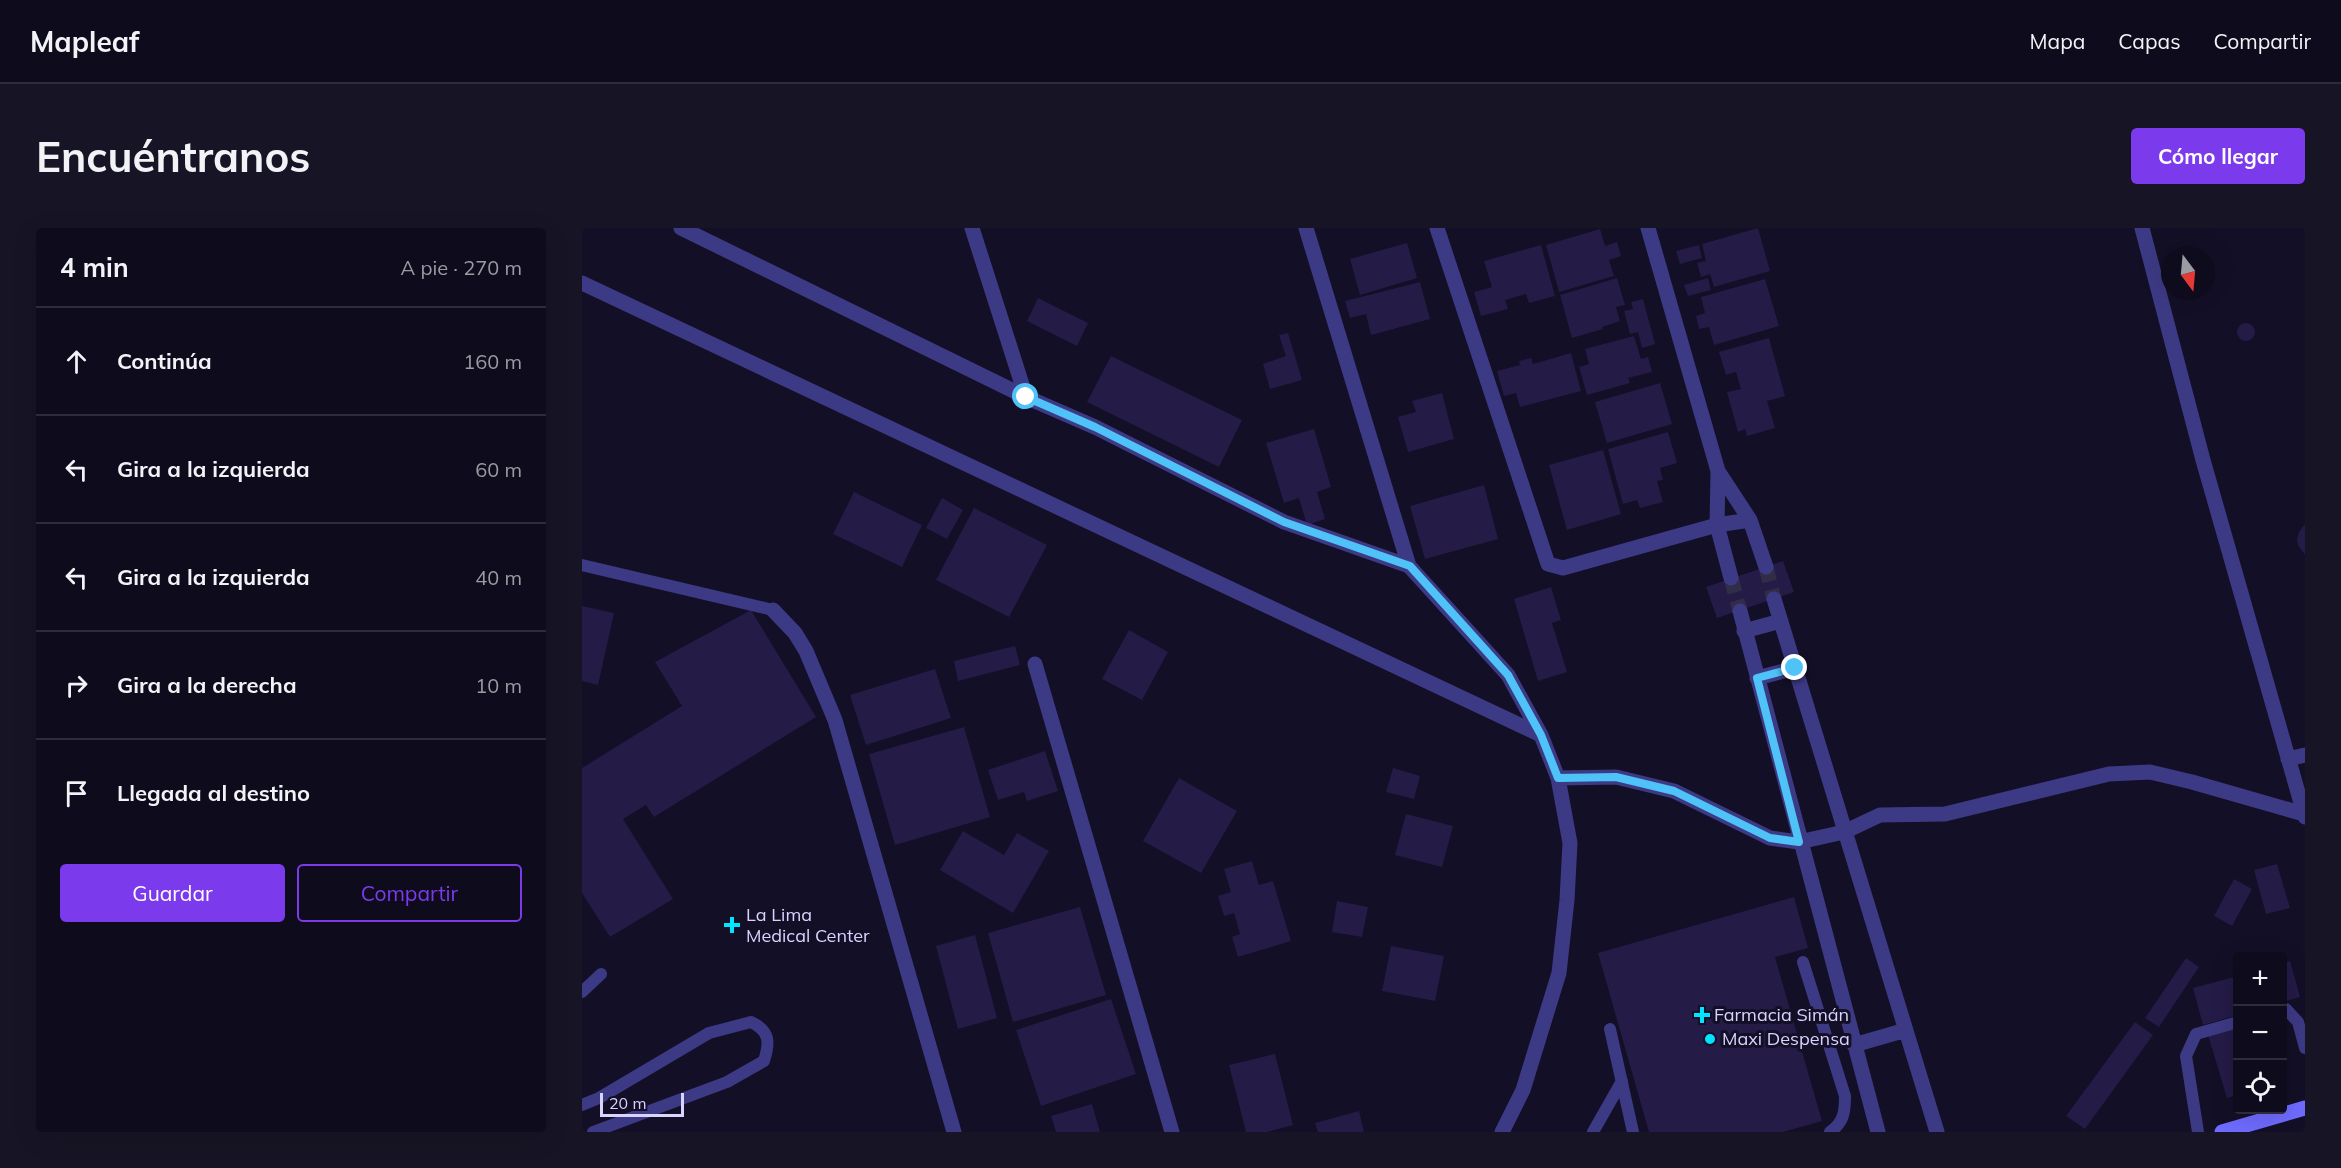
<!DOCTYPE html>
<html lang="es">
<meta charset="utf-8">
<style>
:root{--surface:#0e0b1c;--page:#171425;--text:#f1f3f6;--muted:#9b9ba3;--line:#2e2b3b;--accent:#7c3aed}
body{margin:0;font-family:Mulish,sans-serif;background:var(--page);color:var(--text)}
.controls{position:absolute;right:18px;bottom:18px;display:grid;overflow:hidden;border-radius:6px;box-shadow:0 6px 24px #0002}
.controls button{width:54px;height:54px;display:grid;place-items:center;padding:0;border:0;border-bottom:2px solid var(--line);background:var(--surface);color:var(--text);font:30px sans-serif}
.compass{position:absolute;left:1579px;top:18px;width:54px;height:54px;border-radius:50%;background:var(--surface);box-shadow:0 6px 24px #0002;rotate:164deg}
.scale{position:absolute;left:18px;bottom:15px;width:84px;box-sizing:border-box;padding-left:6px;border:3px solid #d9d4ff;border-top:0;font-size:16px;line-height:21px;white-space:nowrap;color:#d9d4ff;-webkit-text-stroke:4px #130f26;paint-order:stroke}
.stop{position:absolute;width:18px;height:18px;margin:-14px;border:4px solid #4fc3f7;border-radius:50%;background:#fff}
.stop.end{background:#4fc3f7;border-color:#fff;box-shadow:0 2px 6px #0008}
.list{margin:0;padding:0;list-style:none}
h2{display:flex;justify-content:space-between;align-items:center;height:78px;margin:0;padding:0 24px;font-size:26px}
h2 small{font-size:20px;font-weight:400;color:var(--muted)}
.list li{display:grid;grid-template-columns:39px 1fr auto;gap:18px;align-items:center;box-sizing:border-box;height:108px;padding:0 24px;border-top:2px solid var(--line)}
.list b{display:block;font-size:22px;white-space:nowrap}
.list em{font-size:20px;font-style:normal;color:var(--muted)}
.actions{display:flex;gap:12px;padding:18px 24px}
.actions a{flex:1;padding:14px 0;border:2px solid var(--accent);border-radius:6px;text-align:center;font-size:21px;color:var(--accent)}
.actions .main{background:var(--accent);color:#fff}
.icon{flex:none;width:33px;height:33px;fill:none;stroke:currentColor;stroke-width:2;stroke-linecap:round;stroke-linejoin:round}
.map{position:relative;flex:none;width:1723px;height:904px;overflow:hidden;border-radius:6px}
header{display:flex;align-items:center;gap:36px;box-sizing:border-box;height:84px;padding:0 30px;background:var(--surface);border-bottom:2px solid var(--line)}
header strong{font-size:28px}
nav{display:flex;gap:33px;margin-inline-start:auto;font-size:21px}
.intro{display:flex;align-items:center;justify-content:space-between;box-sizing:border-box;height:144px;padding:0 36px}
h1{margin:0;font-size:42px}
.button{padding:15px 27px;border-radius:6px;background:var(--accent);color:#fff;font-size:21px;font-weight:700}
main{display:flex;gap:36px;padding:0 36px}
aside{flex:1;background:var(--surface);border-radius:6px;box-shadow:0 6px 24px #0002}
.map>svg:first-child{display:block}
.building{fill:#241b47}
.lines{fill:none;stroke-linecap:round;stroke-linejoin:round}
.street-tunnel{stroke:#312d47;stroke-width:15;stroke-dasharray:15 8;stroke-linecap:butt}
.lane{stroke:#3d3a85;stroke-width:12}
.street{stroke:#3d3a85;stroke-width:15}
.secondary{stroke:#6f6bff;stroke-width:15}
.route{stroke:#4fc3f7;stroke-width:8}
.poi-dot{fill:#00e5ff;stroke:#130f26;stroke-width:2}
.labels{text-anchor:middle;stroke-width:6;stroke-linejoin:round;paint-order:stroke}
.poi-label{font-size:18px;fill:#d9d4ff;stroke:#130f26;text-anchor:start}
</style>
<header>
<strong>Mapleaf</strong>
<nav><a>Mapa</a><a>Capas</a><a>Compartir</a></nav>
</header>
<div class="intro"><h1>Encuéntranos</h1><a class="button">Cómo llegar</a></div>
<main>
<aside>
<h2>4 min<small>A pie · 270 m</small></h2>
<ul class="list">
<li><svg class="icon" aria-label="ahead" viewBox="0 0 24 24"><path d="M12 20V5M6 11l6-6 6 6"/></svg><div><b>Continúa</b></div><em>160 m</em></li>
<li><svg class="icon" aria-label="left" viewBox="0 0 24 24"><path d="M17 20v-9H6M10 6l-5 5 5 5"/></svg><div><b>Gira a la izquierda</b></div><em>60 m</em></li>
<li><svg class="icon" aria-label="left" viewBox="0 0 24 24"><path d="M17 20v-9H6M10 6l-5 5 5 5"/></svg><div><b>Gira a la izquierda</b></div><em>40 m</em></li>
<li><svg class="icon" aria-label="right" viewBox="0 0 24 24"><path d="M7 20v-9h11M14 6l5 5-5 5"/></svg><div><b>Gira a la derecha</b></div><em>10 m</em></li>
<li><svg class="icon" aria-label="arrive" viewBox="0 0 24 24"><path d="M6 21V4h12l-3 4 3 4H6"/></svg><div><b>Llegada al destino</b></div></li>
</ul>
<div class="actions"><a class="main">Guardar</a><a>Compartir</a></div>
</aside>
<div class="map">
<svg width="1723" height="904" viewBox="0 0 1723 904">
<rect width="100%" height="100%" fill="#130f26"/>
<path class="building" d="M1176,0L1188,43L1132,59L1128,46L1119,49L1115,35L1124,33L1120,16Z
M1018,1L1023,18L1035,14L1039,28L1027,32L1032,48L977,64L964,17Z
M825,15L835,50L778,67L768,31Z
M959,17L973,68L947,75L944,66L923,72L926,81L899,88L892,64L910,59L902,33Z
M1117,17L1120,30L1098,36L1094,23Z
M1035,50L1043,77L1034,79L1038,93L1020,99L1021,101L990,110L978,67Z
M1126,50L1129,62L1106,68L1102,57Z
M1183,51L1197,98L1132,117L1127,99L1117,101L1114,88L1123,85L1119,69Z
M838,54L848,91L789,107L784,86L768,90L763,73Z
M456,70L506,95L495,118L445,93Z
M1061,71L1073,116L1060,120L1056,104L1048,106L1042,83L1051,81L1049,74Z
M1655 104a9 9 0 1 1 18 0a9 9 0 1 1-18 0Z
M706,105L720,152L688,161L681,136L704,128L697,107Z
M1052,108L1059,131L1066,129L1070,144L1046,150L1048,155L1005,167L997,139L1007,136L1003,121Z
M1187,110L1203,168L1185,173L1193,200L1165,208L1163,201L1156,204L1145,164L1159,161L1154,144L1144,147L1137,124Z
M989,125L999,163L938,179L934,165L922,168L915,143L938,137L937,133L949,130L951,136Z
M529,128L660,192L637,239L505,174Z
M1078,155L1090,196L1025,215L1013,174Z
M860,165L872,211L826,224L816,189L834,184L830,173Z
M732,201L749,259L735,264L743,291L725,297L717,270L702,275L684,215Z
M1086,204L1095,235L1078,240L1081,252L1075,253L1081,274L1058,280L1055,272L1041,276L1026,221Z
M1021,222L1039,286L985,302L967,237Z
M902,257L916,311L843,331L828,278Z
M272,264L340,297L320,339L251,306Z
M360,270L381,282L365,311L344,300Z
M392,280L465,317L427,389L354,352Z
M1723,296V327L1716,317L1715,311L1717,304Z
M1201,333L1212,364L1135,390L1124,359Z
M969,359L979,392L970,395L985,444L956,453L932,371Z
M0,378L32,385L16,457L0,453Z
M169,382L234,489L72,589L64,577L41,591L91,671L28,709L0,665V540L100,478L73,434Z
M547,402L586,424L560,472L520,451Z
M433,418L438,437L376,453L372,433Z
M353,441L369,490L284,517L268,467Z
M382,499L408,589L313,617L287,526Z
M463,523L476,563L445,573L442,564L416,572L406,542Z
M811,540L838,548L832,571L804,564Z
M597,550L655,583L619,645L561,613Z
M824,586L871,598L860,639L813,627Z
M381,603L422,627L435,605L467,623L431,685L358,642Z
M670,633L677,657L691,653L709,713L656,729L650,709L658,706L652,685L642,688L636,668L649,664L642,641Z
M1695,636L1708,680L1684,686L1672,642Z
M1652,651L1670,661L1650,698L1632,688Z
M1212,669L1226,720L1193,729L1240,893L1201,904H1067L1016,725Z
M755,673L786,679L780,709L750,704Z
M498,679L524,767L431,794L406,705Z
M393,707L415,790L376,801L354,718Z
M809,718L862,728L853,773L800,763Z
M1604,730L1617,739L1577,799L1563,790Z
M1708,733L1718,769L1700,774V735Z
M1656,748V787L1621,797L1611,760Z
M529,771L554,846L459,878L434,802Z
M1553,794L1571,807L1503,901L1484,888Z
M1656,798V867L1645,870L1626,807Z
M693,826L711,897L685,904H664L647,837Z
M510,876L518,904H474L469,888Z
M777,883L782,904H736L733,895Z"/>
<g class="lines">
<path class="street-tunnel" d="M1184,339L1192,371
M1149,350L1158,383"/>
<path class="lane" d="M0,337L191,382
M1221,734L1263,868C1263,884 1262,894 1248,904
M0,764L19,746
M1700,782L1704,781L1716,794L1723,820
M1028,801L1051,904
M0,877L17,870L127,805L169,794C188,803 188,814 182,833L145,854L11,904
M1011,904L1040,853
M1616,904L1604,828L1614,806L1656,794"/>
<path class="street" d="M99,0L444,169L513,199L702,294L827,338
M390,0L444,169
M724,0L827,338L926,447L959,507L976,550L988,615L985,672L977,745L941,862L920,904
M855,0L966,336L981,340L1135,297L1168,292
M1066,0L1136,243L1168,292L1184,339
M1560,0L1621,232L1723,589
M0,55L959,507
M1136,243L1135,297L1149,350
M1192,371L1355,904
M191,382L213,405L224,423L253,492L372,904
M1158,383L1296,904
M1162,403L1199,393
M453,436L590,904
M1175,450L1213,440
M1706,531L1723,527
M976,550L1034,549L1092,563L1188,610L1217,614L1262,604L1298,587L1363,586L1527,546L1568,544L1610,554L1722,586
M1272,817L1324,802"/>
<path class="secondary" d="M1640,904L1723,880"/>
</g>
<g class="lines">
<path class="route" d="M444,169L513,199L702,294L828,338L926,447L959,507L976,550L1034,549L1092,563L1188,610L1217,614L1175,450L1213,440"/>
</g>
<g class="poi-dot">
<path d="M147 688h6v6h6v6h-6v6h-6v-6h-6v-6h6z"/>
<path d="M1117 778h6v6h6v6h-6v6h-6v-6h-6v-6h6z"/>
<circle cx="1128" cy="811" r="6"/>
</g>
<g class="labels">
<g class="poi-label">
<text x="164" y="693">La Lima<tspan x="164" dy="21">Medical Center</tspan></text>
<text x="1132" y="793">Farmacia Simán</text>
<text x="1140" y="817">Maxi Despensa</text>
</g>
</g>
</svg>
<div class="controls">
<button>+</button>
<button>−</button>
<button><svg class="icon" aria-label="locate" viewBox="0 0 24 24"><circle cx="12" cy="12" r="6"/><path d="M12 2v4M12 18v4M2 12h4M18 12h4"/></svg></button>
</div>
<svg class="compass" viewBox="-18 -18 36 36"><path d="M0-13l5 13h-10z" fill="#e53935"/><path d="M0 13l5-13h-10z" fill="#9b9ba3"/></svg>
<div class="scale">20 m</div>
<div class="stop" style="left:444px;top:169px"></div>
<div class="stop end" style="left:1213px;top:440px"></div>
</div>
</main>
